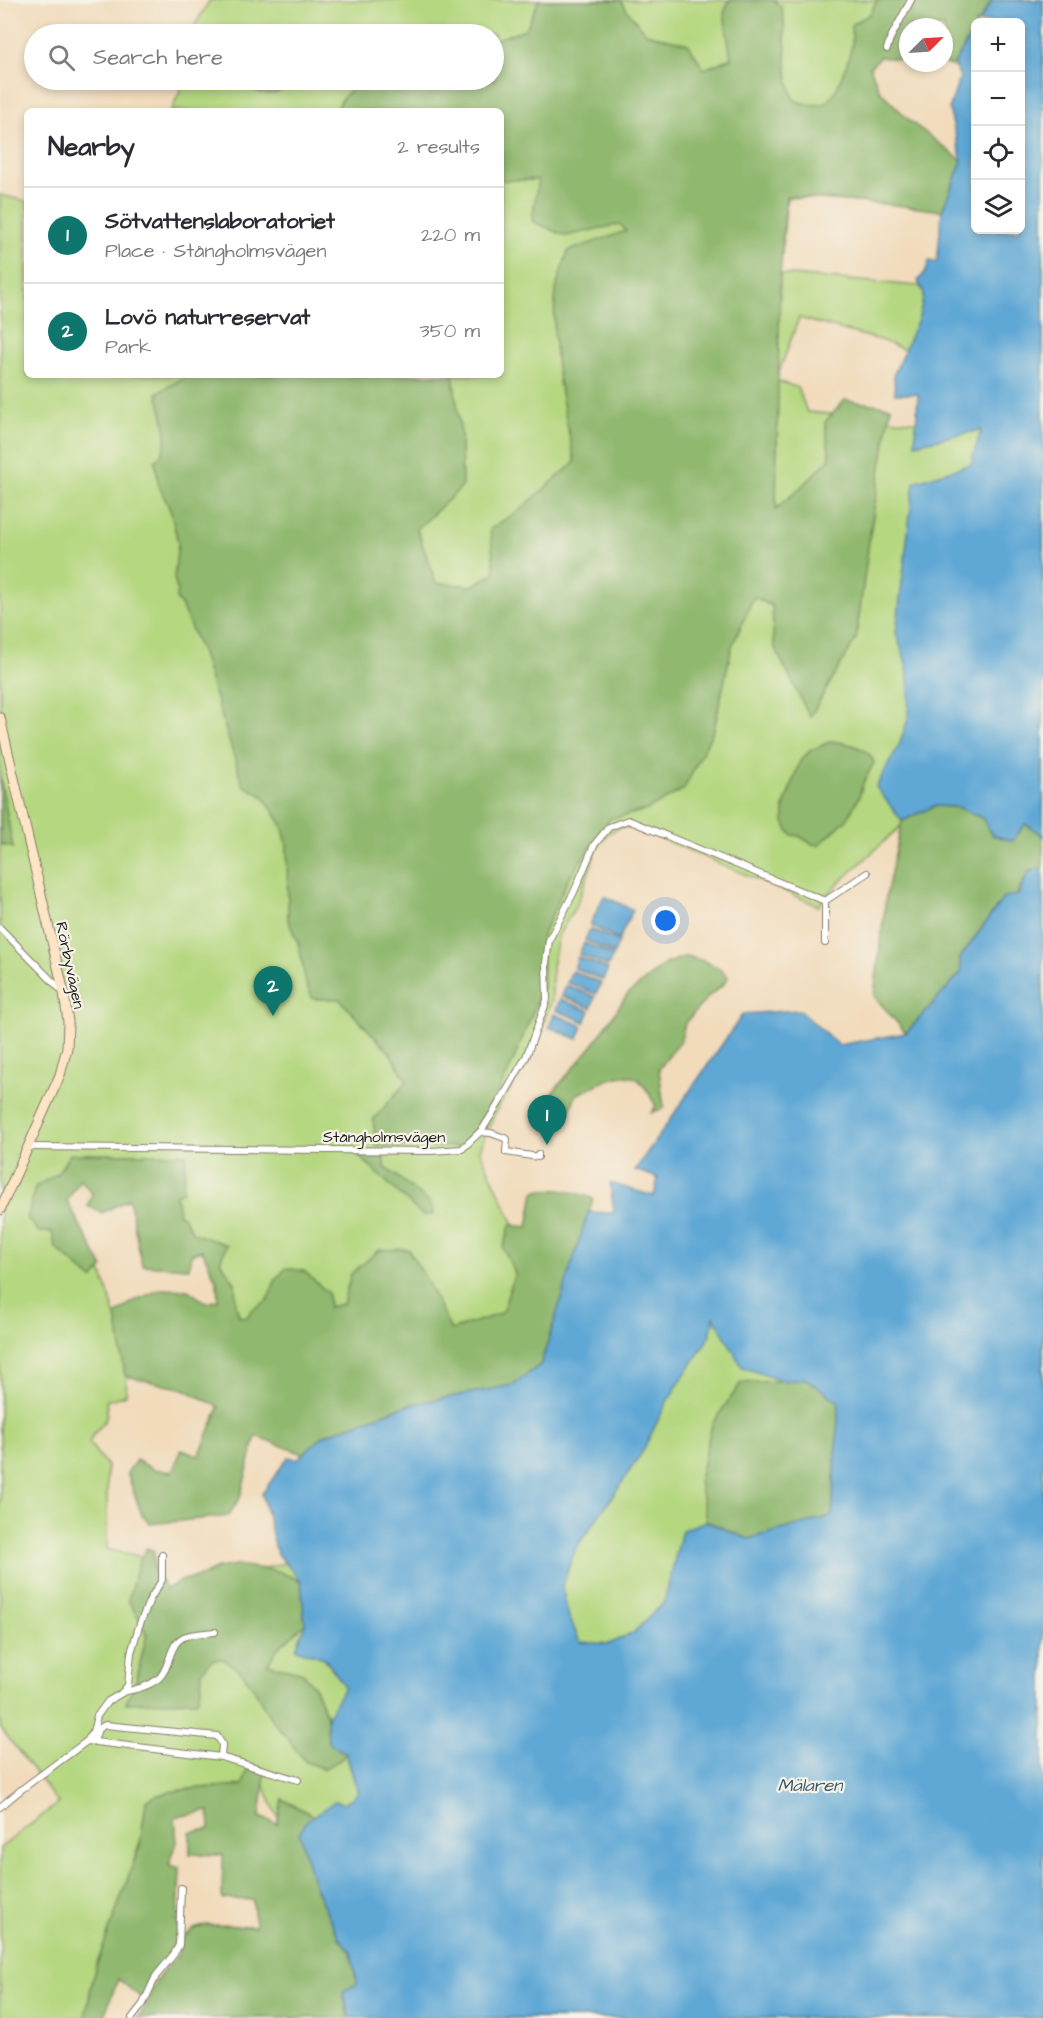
<!DOCTYPE html>
<meta charset="utf-8">
<style>
:root{--surface:#fff;--page:#f7f7f7;--text:#2b2b33;--muted:#7c7c81;--line:#e1e1e2;--accent:#0f766e}
body{margin:0;font-family:"Architects Daughter",sans-serif;background:var(--page);color:var(--text)}
.controls{position:absolute;right:18px;top:18px;display:grid;overflow:hidden;border-radius:9px;box-shadow:0 3px 9px #0003}
.controls button{width:54px;height:54px;display:grid;place-items:center;padding:0;border:0;border-bottom:2px solid var(--line);background:var(--surface);color:var(--text);font:30px sans-serif}
.compass{position:absolute;left:899px;top:18px;width:54px;height:54px;border-radius:50%;background:var(--surface);box-shadow:0 3px 9px #0003;rotate:66deg}
.you{position:absolute;left:666px;top:921px;width:21px;height:21px;margin:-15px;border:4px solid #fff;border-radius:50%;background:#1a73e8;box-shadow:0 0 0 9px #1a73e833}
.badge{display:grid;place-items:center;width:39px;height:39px;border-radius:50%;background:var(--accent);color:#fff;font-size:20px;font-weight:700}
.pin{position:absolute;translate:-50% -50px;filter:drop-shadow(0 2px 3px #0008)}
.pin::after{content:'';position:absolute;top:32px;width:21px;height:18px;background:inherit;clip-path:polygon(0 0,100% 0,50% 100%)}
.list{margin:0;padding:0;list-style:none}
h2{display:flex;justify-content:space-between;align-items:center;height:78px;margin:0;padding:0 24px;font-size:26px}
h2 small{font-size:20px;font-weight:400;color:var(--muted)}
.list li{display:grid;grid-template-columns:39px 1fr auto;gap:18px;align-items:center;box-sizing:border-box;height:96px;padding:0 24px;border-top:2px solid var(--line)}
.list b{display:block;font-size:22px;white-space:nowrap}
.list p{margin:0;font-size:20px;white-space:nowrap;color:var(--muted)}
.list em{font-size:20px;font-style:normal;color:var(--muted)}
.icon{flex:none;width:33px;height:33px;fill:none;stroke:currentColor;stroke-width:2;stroke-linecap:round;stroke-linejoin:round}
.map{position:relative;flex:none;width:1043px;height:2018px;overflow:hidden}
.search{position:absolute;background:var(--surface);box-shadow:0 3px 9px #0003;left:24px;top:24px;width:480px;height:66px;display:flex;align-items:center;gap:15px;box-sizing:border-box;padding:0 21px;border-radius:33px;color:var(--muted);font-size:22px}
.panel{position:absolute;background:var(--surface);box-shadow:0 3px 9px #0003;left:24px;top:108px;width:480px;height:270px;border-radius:9px}
.map>svg:first-child{display:block}
.green{fill:#b5d780;stroke:#687a4e;stroke-width:1.5;fill-rule:evenodd}
.forest{fill:#90b86e;stroke:#566a45;stroke-width:1.5}
.water{fill:#5ea7d5;stroke:#3d6278;stroke-width:1.5;fill-rule:evenodd}
.lines{fill:none;stroke-linecap:round;stroke-linejoin:round}
.street-casing{stroke:#867c6c;stroke-width:8}
.secondary-casing{stroke:#867c6c;stroke-width:11}
.street{stroke:#fff;stroke-width:6}
.secondary{stroke:#fde5c5;stroke-width:9}
.labels{text-anchor:middle;stroke-width:4.5;stroke-linejoin:round;paint-order:stroke}
.street-label{font-size:16px;fill:#1c1c1c;stroke:#f7f3e8}
.water-label{font-size:18px;font-style:italic;fill:#3a5b6f;stroke:#f7f3e8}
</style>
<div class="map">
<svg width="1043" height="2018" viewBox="0 0 1043 2018">
<rect width="100%" height="100%" fill="#f7f3e8"/>
<filter id="ink" filterUnits="userSpaceOnUse"><feTurbulence type="fractalNoise" baseFrequency=".0167" numOctaves="2"/><feDisplacementMap in="SourceGraphic" scale="12" xChannelSelector="R" yChannelSelector="G"/><feConvolveMatrix kernelMatrix="1 2 1 2 8 2 1 2 1" color-interpolation-filters="sRGB"/></filter>
<filter id="wash" filterUnits="userSpaceOnUse"><feTurbulence type="fractalNoise" baseFrequency=".008" numOctaves="4" result="noise"/><feDisplacementMap in="SourceGraphic" scale="24" xChannelSelector="R" yChannelSelector="G"/><feGaussianBlur stdDeviation="1.35" result="paint"/><feColorMatrix in="noise" values="0 0 0 0 0 0 0 0 0 0 0 0 0 0 0 0 0 1.4 0 .05"/><feComposite in="paint" operator="in"/></filter>
<g filter="url(#wash)">
<rect width="100%" height="100%" fill="#f1dbbb"/>
<path class="green" d="M210,0H1043V803L1034,799L1018,805H1006C974,779 955,776 916,787L904,823L824,897L819,906L636,828L623,827L608,833L598,847L577,904L559,934L552,966V1000L529,1062L498,1107L484,1138L480,1151L524,1246L554,1295L590,1302L675,1240L693,1188L739,1108L761,1066L783,1053L803,1048L827,1061L844,1065L876,1058L925,1041L977,991L983,978L987,961L1002,945L1028,908L1043,893V1607L957,1987L984,2018H397L330,1843L309,1851L294,1832L281,1825L263,1783L203,1788L166,1798L144,1830L107,1941L85,2018H0V1848L58,1803L0,1727V195L27,201V375H501V111H171L185,80H494V34H193L190,33ZM976,22H1020V230H976L975,194L837,152L814,138L859,51L888,37L908,46V27H944V63L975,77ZM787,197L937,207L961,216L960,263L952,289L780,274ZM799,318L880,340L932,360L922,422L807,412L798,388L776,380ZM182,1155L176,1189L165,1200C180,1221 196,1249 225,1247L220,1261C225,1268 232,1290 233,1299C235,1306 231,1316 230,1324L185,1293L155,1297L118,1323L101,1270L82,1252L58,1238L69,1156ZM128,1354L267,1400L325,1460C283,1494 286,1510 307,1557L160,1596L137,1595L143,1557L107,1549V1466L89,1443C98,1422 110,1428 106,1401L126,1395Z"/>
<path class="forest" d="M539,0H621L627,10L646,33L688,44L704,69L731,58L724,13L729,0H773L781,7L784,19L787,75L794,100C804,104 815,107 825,103C837,97 850,56 852,44C853,38 851,31 851,25L870,14L877,0H992L979,22H976L975,28L954,64L941,63H944V27H908V60L880,57L870,67L880,91L910,121L962,161L942,211L895,205L786,196L780,275L776,509L811,478L830,458L825,422L845,400L891,407L870,534L856,639L810,717L774,646L772,606L754,597L732,646L714,729L684,789L647,810L610,819L568,879L542,937L543,987L509,1071L477,1131L458,1147L376,1146L373,1120L407,1081L390,1053L339,999H313L306,984L299,945L288,920L287,844L282,825L264,797L243,785L202,654L181,605L176,599L177,590L174,578L178,543L171,512L159,486L155,461C175,446 162,414 157,393L189,375H453L461,434L462,487L417,529L436,583L472,586L495,573L490,529L520,510L575,462C563,406 549,348 556,291C558,278 564,264 568,251L626,231L620,224L566,236L532,221L538,180H501V111H336L341,100L353,87L494,80V40L526,29Z
M237,80H276L285,86C274,103 248,89 237,80Z
M832,741C846,743 870,747 874,763L863,783L859,797L848,818L819,845L812,844L799,836L792,835L787,829L784,822V806L800,761L811,750Z
M0,775L13,848L0,844Z
M934,806L957,807L984,819L1025,824L1040,833L1043,838V868L1029,871C1000,933 952,984 906,1033L874,996L886,896L902,821Z
M686,956C701,960 718,964 728,977L723,985L710,995L685,1023L681,1040L659,1069L664,1108L651,1113L656,1106C651,1098 644,1082 636,1078C618,1070 592,1088 576,1095L567,1119L562,1124L546,1123L541,1117L552,1093L593,1045L627,995L665,964Z
M70,1154H186L183,1191L176,1195L179,1214L183,1216L193,1233L227,1245L220,1261L235,1283L236,1305L239,1316L246,1318L253,1309L267,1301L276,1279L286,1268L304,1271L328,1293L329,1307L343,1304L351,1274L379,1250L408,1249L424,1275L451,1330L502,1313L515,1273L503,1248L510,1225L528,1227L534,1192C549,1186 579,1192 593,1199L541,1364L513,1385L408,1405L325,1435L303,1454L256,1436L240,1498L228,1516L150,1524L142,1515L127,1473L136,1460L153,1469L172,1472L182,1449L199,1456L219,1407L184,1389L125,1376L116,1315L132,1302L161,1289L188,1290L206,1303L218,1300L217,1282L202,1250L191,1254L189,1268L142,1265L129,1199L102,1213L88,1206L92,1193L80,1179L67,1201L103,1268L93,1280L55,1247L52,1232H39L27,1219L35,1187L57,1174Z
M358,1155L383,1156L385,1167L430,1203L434,1213L423,1216Z
M806,1379L839,1402L832,1516L748,1539L706,1521L699,1480L712,1424L741,1383Z
M147,1548L154,1551V1569L166,1589L183,1580L201,1576L218,1568L236,1565L278,1571L301,1581L305,1624L277,1649L268,1664L303,1673L315,1688L327,1717L328,1742L346,1754L340,1760L323,1769L306,1762L270,1717L251,1684L239,1670L223,1659L212,1660L202,1671L201,1689L197,1701L126,1703L136,1680L147,1634L128,1600L140,1559Z
M248,1767L265,1773L260,1817L277,1824L282,1799L314,1816L307,1820L300,1833L315,1887L339,1938L351,1952L357,1984L343,1991L348,2018H137L147,2006L154,1985L161,1974L178,1955L182,1938L194,1929L207,1925L255,1926L253,1900L222,1899L223,1855L190,1854V1832L210,1829L209,1811L175,1817L177,1843L169,1865L180,1868L177,1940L171,1955L151,1977L144,2000L118,1979L104,2016L108,2018H85L94,1972L140,1845L146,1801C169,1786 215,1788 243,1785Z"/>
<path class="water" d="M992,0H1043V838L1040,833L1025,824L1013,841L992,835L984,819L957,807L934,806L902,821L876,787L900,743L908,719L909,691L907,666L896,633L914,482L971,464L981,430L915,444L918,394H895L894,374L919,317L924,294L918,281L926,271L929,261L937,262L942,211L962,161L949,109L960,77L954,64L975,28L976,230H1020V22H979Z
M1043,868V2018H350L343,1991L357,1984L351,1952L339,1938L315,1887L299,1833L307,1820L335,1801L344,1804L358,1793L346,1754L328,1742L327,1717L345,1686L324,1658L296,1649L305,1624L301,1581L277,1554L262,1494L288,1457L297,1459L325,1435L408,1405L513,1385L541,1364L588,1212L614,1213L610,1183L654,1196L658,1178L635,1170L743,1014L799,1010L839,1045L906,1033L961,973L960,958L1004,897L1018,895L1029,871ZM714,1317L742,1367L782,1381L806,1379L839,1402L832,1516L748,1539L706,1521L682,1530L664,1602L633,1633L609,1644L580,1642L568,1614L562,1586L576,1548L613,1496L643,1451L668,1400L710,1336Z
M604,896L633,910L619,939L590,925Z
M590,929L619,941L614,953L585,940Z
M584,943L613,955L608,966L579,954Z
M578,957L608,969L603,980L574,968Z
M572,971L601,983L596,994L567,982Z
M566,985L595,997L591,1008L562,996Z
M560,999L590,1011L585,1022L556,1010Z
M554,1014L583,1026L578,1039L549,1027Z"/>
</g>
<g filter="url(#ink)">
<g class="lines">
<defs>
<path id="street" d="M887,49L890,39L911,0
M825,901L867,873
M0,928L63,992
M480,1132L491,1133L507,1139L506,1152L538,1157V1154
M29,1147L431,1151L462,1149L482,1130L504,1095L526,1057L547,1000L546,963L549,940L574,892L594,845L609,827L628,820L825,901V943
M122,1692C135,1690 148,1687 158,1679C172,1667 167,1643 186,1636C195,1633 206,1633 215,1632
M87,1741L221,1757L298,1780
M94,1741L98,1729L105,1725L217,1736L222,1744L221,1757
M0,1807L22,1789L87,1741L93,1732L97,1716L108,1701L122,1693L128,1685L131,1653L139,1626L150,1599L162,1580V1555
M132,2018L143,2004L156,1976L174,1954L179,1945L181,1888"/>
<path id="secondary" d="M0,718L64,993L68,1022L67,1048L60,1075L0,1210"/>
</defs>
<use href="#street" class="street-casing"/>
<use href="#secondary" class="secondary-casing"/>
<use href="#street" class="street"/>
<use href="#secondary" class="secondary"/>
</g>
</g>
<g class="labels">
<g class="street-label">
<text transform="translate(71 965) rotate(78)" y="6">Rörbyvägen</text>
<text x="384" y="1142">Stångholmsvägen</text>
</g>
<g class="water-label">
<text x="810" y="1791">Mälaren</text>
</g>
</g>
</svg>
<div class="controls">
<button>+</button>
<button>−</button>
<button><svg class="icon" aria-label="locate" viewBox="0 0 24 24"><circle cx="12" cy="12" r="6"/><path d="M12 2v4M12 18v4M2 12h4M18 12h4"/></svg></button>
<button><svg class="icon" aria-label="layers" viewBox="0 0 24 24"><path d="M12 4l9 5-9 5-9-5zM3 14l9 5 9-5"/></svg></button>
</div>
<svg class="compass" viewBox="-18 -18 36 36"><path d="M0-13l5 13h-10z" fill="#e53935"/><path d="M0 13l5-13h-10z" fill="#7c7c81"/></svg>
<div class="you"></div>
<div class="pin badge" style="left:547px;top:1145px">1</div>
<div class="pin badge" style="left:273px;top:1016px">2</div>
<div class="search"><svg class="icon" aria-label="search" viewBox="0 0 24 24"><circle cx="10" cy="10" r="6"/><path d="M15 15l6 6"/></svg>Search here</div>
<section class="panel">
<h2>Nearby<small>2 results</small></h2>
<ul class="list">
<li><span class="badge">1</span><div><b>Sötvattenslaboratoriet</b><p>Place · Stångholmsvägen</p></div><em>220 m</em></li>
<li><span class="badge">2</span><div><b>Lovö naturreservat</b><p>Park</p></div><em>350 m</em></li>
</ul>
</section>
</div>
